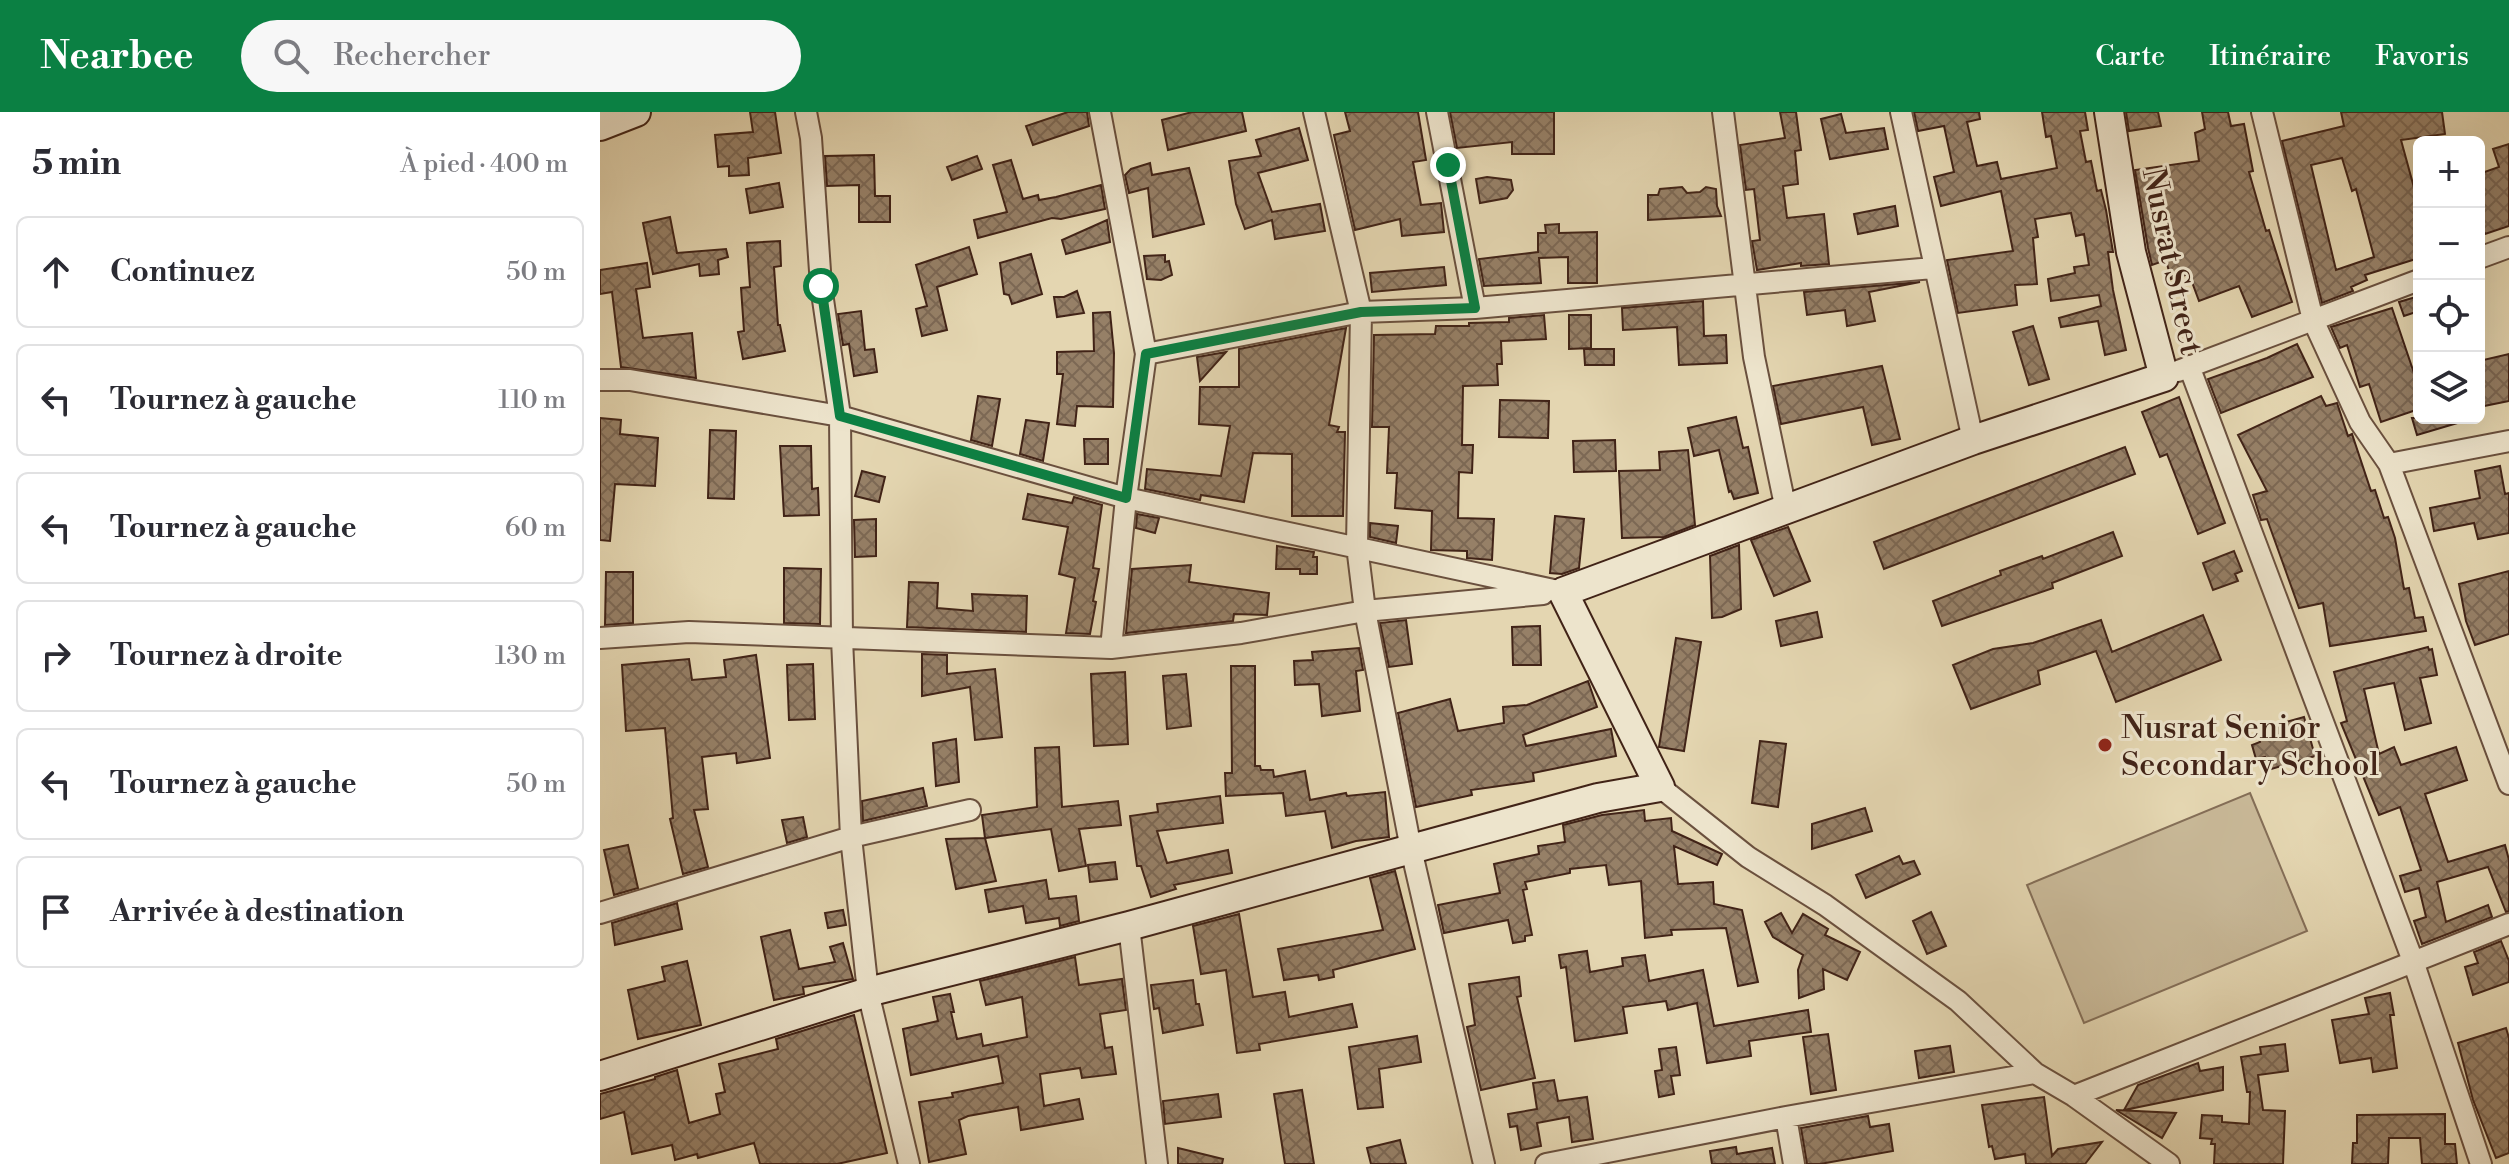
<!DOCTYPE html>
<html lang="fr">
<meta charset="utf-8">
<style>
:root{--surface:#fff;--page:#f7f7f7;--text:#2b2b33;--muted:#7c7c81;--line:#e1e1e2;--accent:#0b8043}
body{margin:0;font-family:"Libre Bodoni",serif;background:var(--page);color:var(--text)}
.controls{position:absolute;right:24px;top:24px;display:grid;overflow:hidden;border-radius:12px;box-shadow:0 8px 32px #0002}
.controls button{width:72px;height:72px;display:grid;place-items:center;padding:0;border:0;border-bottom:2px solid var(--line);background:var(--surface);color:var(--text);font:40px sans-serif}
.stop{position:absolute;width:24px;height:24px;margin:-18px;border:6px solid #0b8043;border-radius:50%;background:#fff}
.stop.end{background:#0b8043;border-color:#fff;box-shadow:0 2px 8px #0008}
.list{margin:0;padding:0;list-style:none}
h2{display:flex;justify-content:space-between;align-items:center;height:104px;margin:0;padding:0 32px;font-size:34px}
h2 small{font-size:26px;font-weight:400;color:var(--muted)}
.list li{display:grid;grid-template-columns:52px 1fr auto;gap:24px;align-items:center;box-sizing:border-box;height:112px;margin:0 16px 16px;padding:0 16px;border:2px solid var(--line);border-radius:12px}
.list b{display:block;font-size:30px;white-space:nowrap}
.list em{font-size:26px;font-style:normal;color:var(--muted)}
.icon{flex:none;width:44px;height:44px;fill:none;stroke:currentColor;stroke-width:2;stroke-linecap:round;stroke-linejoin:round}
.map{position:relative;flex:none;width:1909px;height:1052px;overflow:hidden}
header{display:flex;align-items:center;gap:48px;box-sizing:border-box;height:112px;padding:0 40px;background:var(--accent);color:#fff}
header strong{font-size:38px}
nav{display:flex;gap:44px;margin-inline-start:auto;font-size:28px}
.search{width:560px;height:72px;background:var(--page);display:flex;align-items:center;gap:20px;box-sizing:border-box;padding:0 28px;border-radius:44px;color:var(--muted);font-size:30px}
main{display:flex}
aside{flex:1;background:var(--surface)}
.map>svg:first-child{display:block}
.pitch{fill:#c8b897;stroke:#846e57;stroke-width:2}
.building{fill:url(#building-cross-hatch);stroke:#412317;stroke-width:2;fill-rule:evenodd}
.lines{fill:none;stroke-linecap:round;stroke-linejoin:round}
.street-casing{stroke:#6a503e;stroke-width:24}
.secondary-casing{stroke:#412317;stroke-width:32}
.street{stroke:#ede4cc;stroke-width:20}
.secondary{stroke:#ede4cc;stroke-width:28}
.route{stroke:#0b8043;stroke-width:10}
.poi-dot{fill:#8f2418;stroke:#ede4cc;stroke-width:3}
.labels{text-anchor:middle;stroke-width:6;stroke-linejoin:round;paint-order:stroke}
.street-label{font-size:32px;fill:#412317;stroke:#ede4cc}
.poi-label{font-size:32px;fill:#412317;stroke:#ede4cc;text-anchor:start}
</style>
<header>
<strong>Nearbee</strong>
<div class="search"><svg class="icon" aria-label="search" viewBox="0 0 24 24"><circle cx="10" cy="10" r="6"/><path d="M15 15l6 6"/></svg>Rechercher</div>
<nav><a>Carte</a><a>Itinéraire</a><a>Favoris</a></nav>
</header>
<main>
<aside>
<h2>5 min<small>À pied · 400 m</small></h2>
<ul class="list">
<li><svg class="icon" aria-label="ahead" viewBox="0 0 24 24"><path d="M12 20V5M6 11l6-6 6 6"/></svg><div><b>Continuez</b></div><em>50 m</em></li>
<li><svg class="icon" aria-label="left" viewBox="0 0 24 24"><path d="M17 20v-9H6M10 6l-5 5 5 5"/></svg><div><b>Tournez à gauche</b></div><em>110 m</em></li>
<li><svg class="icon" aria-label="left" viewBox="0 0 24 24"><path d="M17 20v-9H6M10 6l-5 5 5 5"/></svg><div><b>Tournez à gauche</b></div><em>60 m</em></li>
<li><svg class="icon" aria-label="right" viewBox="0 0 24 24"><path d="M7 20v-9h11M14 6l5 5-5 5"/></svg><div><b>Tournez à droite</b></div><em>130 m</em></li>
<li><svg class="icon" aria-label="left" viewBox="0 0 24 24"><path d="M17 20v-9H6M10 6l-5 5 5 5"/></svg><div><b>Tournez à gauche</b></div><em>50 m</em></li>
<li><svg class="icon" aria-label="arrive" viewBox="0 0 24 24"><path d="M6 21V4h12l-3 4 3 4H6"/></svg><div><b>Arrivée à destination</b></div></li>
</ul>
</aside>
<div class="map">
<svg width="1909" height="1052" viewBox="0 0 1909 1052">
<defs>
<pattern id="building-cross-hatch" width="8" height="8" patternUnits="userSpaceOnUse" patternTransform="scale(2)"><rect width="8" height="8" fill="#968067"/><path d="M0 0l8 8M0 8l8-8" fill="none" stroke="#7c6854"/></pattern>
</defs>
<rect width="100%" height="100%" fill="#e4d6b1"/>
<filter id="stains"><feTurbulence type="fractalNoise" baseFrequency=".0025" numOctaves="4"/><feColorMatrix values="0 0 0 0 .2 0 0 0 0 .09 0 0 0 0 .02 0 0 0 .5 -.17"/></filter>
<radialGradient id="worn" r=".72"><stop offset=".6" stop-color="#630" stop-opacity="0"/><stop offset="1" stop-color="#630" stop-opacity=".3"/></radialGradient>
<path class="pitch" d="M1650,681L1707,819L1484,911L1427,773Z"/>
<path class="building" d="M150,0H175L181,41L148,46L149,63L129,64V54L118,55L115,23L153,20Z
M468,0H487L489,14L433,33L426,14Z
M592,0H642L646,19L568,38L562,8Z
M745,0H818L826,48L813,50L821,93L841,91L844,120L802,124L800,107L755,118L734,23L750,19Z
M850,0H954V42H912V30L857,36Z
M1180,0H1196L1201,38L1195,39L1198,72L1183,74L1187,106L1224,102L1229,152L1201,154V151L1157,158L1152,129L1160,128L1154,77L1146,78L1140,33L1185,26Z
M1314,0H1379L1380,7L1367,10L1377,54L1397,50L1401,67L1457,56L1451,24L1446,25L1442,0H1485L1488,18L1480,19L1486,50L1491,49L1497,79L1501,78L1506,98L1513,140H1508L1513,178L1526,238L1505,243L1498,209L1461,215L1459,206L1501,194L1499,183L1451,189L1448,167L1475,161L1474,155L1489,153L1484,122L1476,124L1471,101L1435,107L1438,125L1433,126L1437,172L1415,173L1417,193L1358,201L1347,148L1413,139L1401,79L1341,94L1334,65L1354,60L1344,14L1318,19Z
M1526,0H1558L1561,14L1529,19Z
M1602,0H1628L1631,14L1644,12L1653,59L1649,60L1666,119L1669,118L1692,190L1652,205L1639,174L1599,189L1589,162L1571,167L1566,148L1552,153L1548,136L1535,58L1599,49L1595,21L1605,17Z
M1741,0H1842L1845,22L1801,28L1819,94V146L1765,163L1767,168L1751,175L1753,179L1722,191L1682,29L1744,14ZM1742,46L1752,79L1756,77L1774,145L1736,158L1711,53Z
M1241,2L1246,21L1284,16L1288,37L1230,47L1221,7Z
M699,16L708,48L658,61L672,100L720,92L725,119L675,127L672,108L645,117L636,92L629,49L661,44L656,28Z
M1909,32V114L1885,122L1879,107V62L1899,55L1893,37Z
M274,43L275,84H290V110H259V73L227,74L225,44Z
M377,44L382,57L352,68L347,55Z
M411,48L423,87L438,83L439,88L456,85L501,73L505,97L461,107L452,106L378,126L374,108L407,100L393,53Z
M550,51L552,63L589,56L604,112L553,125L548,76L529,81L525,63L531,57Z
M887,65L911,68L913,78L907,86L880,91L876,67Z
M179,71L183,95L150,101L146,77Z
M1082,75L1087,81L1100,80L1106,75L1116,77L1117,94L1121,104L1048,108V83H1058L1060,77Z
M1295,94L1298,114L1258,122L1254,102Z
M70,105L77,141L126,137L128,145L118,148L119,162L100,164L99,152L53,162L43,111Z
M507,108L510,130L466,142L462,128Z
M959,112V121L997,120V171H968V145L939,146L941,171L884,174L879,147L938,140V121H946L945,113Z
M180,129L181,154L174,155L178,213H180L185,239L143,247L138,220L144,219L141,176L150,175L147,131Z
M369,135L377,162L337,175L347,218L322,224L316,197L327,194L316,153Z
M431,142L442,182L412,192L409,183L404,182L400,151Z
M565,143V150L569,149L572,163L561,168L547,167L544,144Z
M47,151L50,175L36,177L43,226L92,221L96,266L21,255L12,180L0,182V158Z
M844,155L846,173L772,180L770,161Z
M1320,170L1269,180L1275,209L1247,214L1245,198L1207,203L1204,180Z
M477,179L484,201L457,205L454,185H464Z
M1819,184V199L1804,204L1799,190Z
M1103,189L1104,224L1126,223L1127,251L1079,253L1077,215L1023,218L1022,196Z
M1792,196L1819,276V297L1781,310L1769,272L1760,275L1747,233L1740,236L1731,215Z
M261,199L265,238L274,237L277,260L254,264L249,232L243,233L238,202Z
M510,200L514,241L513,295L477,294L475,314L457,312L463,262H457V240L494,239L493,201Z
M944,203L946,227L901,229L902,252H897L898,273L863,274L862,333H873L872,361L859,360L858,406L894,407L892,448L867,446V439L831,438L832,399L795,396L797,361H787L789,315H772L774,223L835,222L836,214H869V211L909,210V206Z
M969,203H991V236L969,237Z
M1433,214L1449,267L1429,273L1413,220Z
M746,216L729,313L739,315L737,320H745L743,404H692V342L653,341L644,390L601,383L600,388L545,377L547,357L621,364L630,314L599,312L600,275H639V237Z
M1697,232L1713,265L1621,301L1608,267L1667,246Z
M984,237H1014V253H985Z
M626,240L600,269L597,245Z
M1909,242V289L1884,294L1879,270V249Z
M1282,254L1300,327L1272,333L1263,295L1181,312L1173,274Z
M378,284L400,287L392,334L371,328Z
M1721,284L1726,294L1737,291L1748,324L1752,322L1771,379L1775,378L1784,406L1788,405L1795,426L1804,477L1809,476L1815,506L1823,505L1826,519L1730,534L1723,491L1699,496L1667,407L1661,408L1653,383L1667,379L1638,323Z
M1579,285L1625,411L1598,422L1567,342L1560,345L1542,300Z
M900,288L949,289L948,326L899,325Z
M1136,305L1143,336L1148,335L1158,381L1134,387L1131,379L1129,380L1119,338L1094,344L1088,316Z
M0,306L21,308L20,322L58,326L55,374L15,372L10,429L0,428Z
M1812,306H1861V310L1817,323Z
M426,308L449,311L443,349L420,342Z
M110,318L136,319L134,387L108,386Z
M484,327H508V352H485Z
M1015,328L1016,359L974,360L973,329Z
M180,334H211L212,377L218,376L219,403L184,404Z
M1525,335L1535,362L1284,457L1274,430Z
M1088,338L1095,413L1064,425L1022,426L1019,359L1060,358L1059,340Z
M1900,354L1905,382L1909,381V421L1878,427L1874,411L1834,419L1830,396L1880,386L1875,359Z
M262,359L285,365L279,390L255,384Z
M428,382L472,391L474,385L502,393L493,456L499,457L493,489L496,490L490,522L466,521L475,466L459,462L468,415L423,407Z
M537,402L559,406L555,421L536,416Z
M955,404L984,407L979,456L962,462L950,461Z
M276,407V444L255,445L254,408Z
M770,411L798,414L796,431L770,425Z
M1188,415L1210,469L1174,484L1151,428Z
M1513,420L1522,444L1452,471L1453,476L1342,514L1333,489L1401,463L1400,459L1442,444L1443,447Z
M1139,433L1141,497L1122,505L1112,506L1110,444Z
M677,434L714,440L713,445H717V462H700V457H676Z
M1634,439L1642,459L1635,462L1638,469L1613,478L1603,451Z
M591,453L589,470L669,481L667,503L634,502L633,509L526,521L532,457Z
M184,456L221,457L220,512L184,511Z
M1909,459V522L1875,533L1866,509L1859,472Z
M6,460H33V511L5,513Z
M309,470L338,471L337,496L373,499L372,482L427,484L426,520L307,515Z
M1217,500L1222,525L1181,534L1176,509Z
M1603,503L1621,548L1516,590L1496,539L1438,559L1440,572L1371,597L1353,553L1393,537L1433,531L1501,508L1512,540Z
M806,508L812,552L789,555L780,511Z
M940,514L941,553H913L912,515Z
M1076,526L1101,530L1084,639L1059,635Z
M1828,535L1829,538L1832,537L1837,563L1820,566L1831,611L1805,618L1794,571L1764,577L1779,642L1794,635L1801,653L1856,635L1867,668L1825,682L1848,750L1905,733L1909,748V799L1906,800L1888,755L1837,770L1846,810L1888,793L1892,805L1822,832L1814,809L1826,805L1819,776L1805,780L1800,764L1821,758L1800,695L1779,703L1741,611L1747,609L1734,560Z
M759,536L763,558L756,559L760,599L722,604L719,572L695,573L694,549L713,548L712,540Z
M322,542L347,543V562L395,557L402,625L375,628L370,575L322,584Z
M156,543L170,646L137,651L136,641L102,645L108,697L94,698L108,755L83,762L70,707L73,706L65,616L26,619L22,553L89,547L92,568L126,565L124,548Z
M213,552L215,607L189,608L187,553Z
M631,554H655V654H660L661,658H673L674,665L705,659L710,688L746,681L747,684L785,680L789,725L756,729L732,736L725,699L686,704L683,681L626,684L625,661H632Z
M525,560L528,632L494,634L491,562Z
M586,562L591,614L567,617L563,564Z
M988,569L997,595L923,623L926,634L1011,617L1016,644L933,661L934,669L871,678L872,683L816,695L798,601L850,587L858,619L904,611L903,595L927,593Z
M1704,605L1715,644L1668,658L1665,645L1656,647L1652,633L1660,630L1657,618Z
M356,627L359,670L336,674L333,631Z
M1160,629L1186,632L1178,695L1152,691Z
M459,635L462,695L518,689L521,713L479,717L486,754L459,759L451,717L385,726L382,703L437,695L435,636Z
M323,676L327,694L263,709L262,689Z
M620,684L623,711L557,719L567,751L628,738L632,761L574,773L576,777L551,785L541,754H537L530,704L558,700L557,692Z
M1265,696L1272,719L1212,737V712Z
M1044,698L1045,709L1071,706L1072,719L1122,742L1117,753L1074,734L1078,772L1113,770L1114,792L1142,798L1158,870L1138,874L1126,816L1071,818L1072,823L1045,826L1041,769L1009,773L1006,753L970,757V761L925,770L927,777L923,778L932,823L925,824V829L913,831L908,808L844,821L838,793L900,781L894,752L939,742L938,734L965,730L963,713L1002,703Z
M203,705L207,725L187,731L182,708Z
M385,726L396,769L356,777L346,727Z
M28,733L38,776L14,783L4,738Z
M1299,744L1303,752L1314,749L1320,762L1266,786L1256,763Z
M515,750L517,767L490,770L488,753Z
M795,759L815,837L733,858L734,865L719,868L718,863L684,868L678,837L783,818L770,766Z
M446,768L449,787L476,784L479,809L460,814L459,806L426,811L423,794L389,800L385,778Z
M77,791L82,817L15,833L12,811Z
M243,798L246,813L228,816L225,801Z
M1331,800L1346,834L1327,842L1313,809Z
M1181,801L1192,821L1203,802L1228,817L1225,823L1260,840L1247,868L1223,857L1224,877L1199,886L1198,858L1203,843L1173,825L1165,810Z
M639,802L653,885L685,880L689,905L752,892L757,915L659,932L660,938L637,941L626,858L601,862L593,814Z
M190,818L199,857L235,850L230,835L243,831L253,867L203,875L204,882L174,888L161,825Z
M1901,829L1909,849V870L1873,883L1865,855L1878,851L1874,840Z
M987,839L990,860L1023,854L1022,846L1045,843L1049,869L1103,858L1114,914L1208,898L1211,920L1149,929L1151,944L1107,951L1097,891L1068,898L1066,889L1023,895L1027,921L975,929L966,855L961,856L959,843Z
M475,845L479,873L522,867L526,898L500,902L505,936L512,935L516,962L482,966L480,956L440,962L444,994L479,987L483,1007L421,1018L418,995L368,1004L359,1008L366,1042L329,1050L319,990L353,985L352,981L403,971L398,944L311,963L303,917L338,909L333,885L350,882L354,900H351L357,927L381,922L383,934L427,925L422,885L386,893L380,869Z
M87,849L101,913L38,927L28,878L65,869L62,855Z
M919,865L921,884L917,885L935,966L881,978L867,915L875,913L869,872Z
M593,868L596,892H599L603,913L563,921L559,896L554,897L551,873Z
M1790,881L1794,903H1790L1797,956L1773,960L1771,946L1740,951L1732,908L1769,902L1765,886Z
M254,903L287,1041L237,1052H160L154,1031L98,1046L97,1042L75,1048L72,1033L32,1042L24,1000L0,1007V982L55,967V965L77,958L89,1011L120,1002L116,982L125,980L119,952L178,937L176,927Z
M1906,916L1909,926V1041L1896,1046L1873,988L1858,931Z
M1228,922L1236,978L1211,982L1203,925Z
M817,924L821,950L779,957L783,995L758,997L749,935Z
M1685,932L1688,959L1658,963L1663,998L1685,999L1683,1052H1614L1615,1032H1611L1612,1027L1600,1026L1602,1003L1622,1004V1010L1649,1012L1650,980H1647L1641,945L1661,942L1660,935Z
M1350,934L1354,960L1319,966L1315,939Z
M1076,935L1080,963L1071,964L1074,982L1059,985L1055,959L1062,958L1059,937Z
M1598,951L1600,959L1623,955V978L1524,998L1538,973Z
M954,968L958,989L987,985L993,1027L972,1030L969,1005L937,1011L941,1034L921,1038L917,1014L910,1015L908,1002L937,997L933,971Z
M702,978L714,1052H685L674,982Z
M618,982L621,1005L565,1012L563,989Z
M1444,985L1452,1044L1458,1037L1502,1030L1485,1052H1426L1425,1042L1395,1047L1392,1034L1389,1035L1382,993Z
M1516,998L1576,1001L1562,1026Z
M1845,1002V1032H1855L1857,1052H1822L1820,1026H1789L1788,1052H1752L1753,1031H1757V1003Z
M1268,1004L1270,1015L1289,1012L1293,1039L1220,1052H1207L1201,1016Z
M800,1028L806,1052H771L767,1036Z
M1136,1035L1137,1042L1172,1036L1175,1052H1112L1110,1039Z
M578,1036L623,1047L622,1052H578Z"/>
<g class="lines">
<defs>
<path id="street" d="M206,0L211,26L221,174L240,304L242,527L251,725L268,880L309,1052
M500,0L546,242L526,386L511,536
M714,0L761,200L757,434L765,499L811,737L884,1052
M837,0L875,196
M1123,0L1154,245L1186,398
M1301,0L1373,328
M1662,0L1713,208L1760,310L1789,352
M1879,146L1909,135
M546,242L761,200L875,196L1333,156
M1589,254L1813,849L1881,1052
M1578,259L1819,168
M0,268H30L240,304L526,386L963,480
M1909,329L1789,352L1909,672
M0,526L89,520L511,536L641,521L765,499L943,482
M1060,675L1148,745L1225,793L1358,889L1435,961L1474,984L1569,1052
M0,801L251,725L370,698
M529,814L557,1052
M1474,984L1909,812
M1186,1005L1194,1052
M946,1052L1186,1005L1435,961"/>
<path id="secondary" d="M0,14L36,0
M0,964L268,880L529,814L998,686L1060,675L963,480L1373,328L1564,265L1531,140L1509,0"/>
</defs>
<use href="#street" class="street-casing"/>
<use href="#secondary" class="secondary-casing"/>
<use href="#street" class="street"/>
<use href="#secondary" class="secondary"/>
</g>
<g class="lines">
<path class="route" d="M221,174L240,304L526,386L546,242L761,200L875,196L848,53"/>
</g>
<circle class="poi-dot" cx="1505" cy="633" r="8"/>
<g class="labels">
<g class="street-label">
<text transform="translate(1573 149) rotate(78)" y="11">Nusrat Street</text>
</g>
<g class="poi-label">
<text x="1521" y="626">Nusrat Senior<tspan x="1521" dy="37">Secondary School</tspan></text>
</g>
</g>
<rect width="100%" height="100%" filter="url(#stains)"/>
<rect width="100%" height="100%" fill="url(#worn)"/>
</svg>
<div class="controls">
<button>+</button>
<button>−</button>
<button><svg class="icon" aria-label="locate" viewBox="0 0 24 24"><circle cx="12" cy="12" r="6"/><path d="M12 2v4M12 18v4M2 12h4M18 12h4"/></svg></button>
<button><svg class="icon" aria-label="layers" viewBox="0 0 24 24"><path d="M12 4l9 5-9 5-9-5zM3 14l9 5 9-5"/></svg></button>
</div>
<div class="stop" style="left:221px;top:174px"></div>
<div class="stop end" style="left:848px;top:53px"></div>
</div>
</main>
